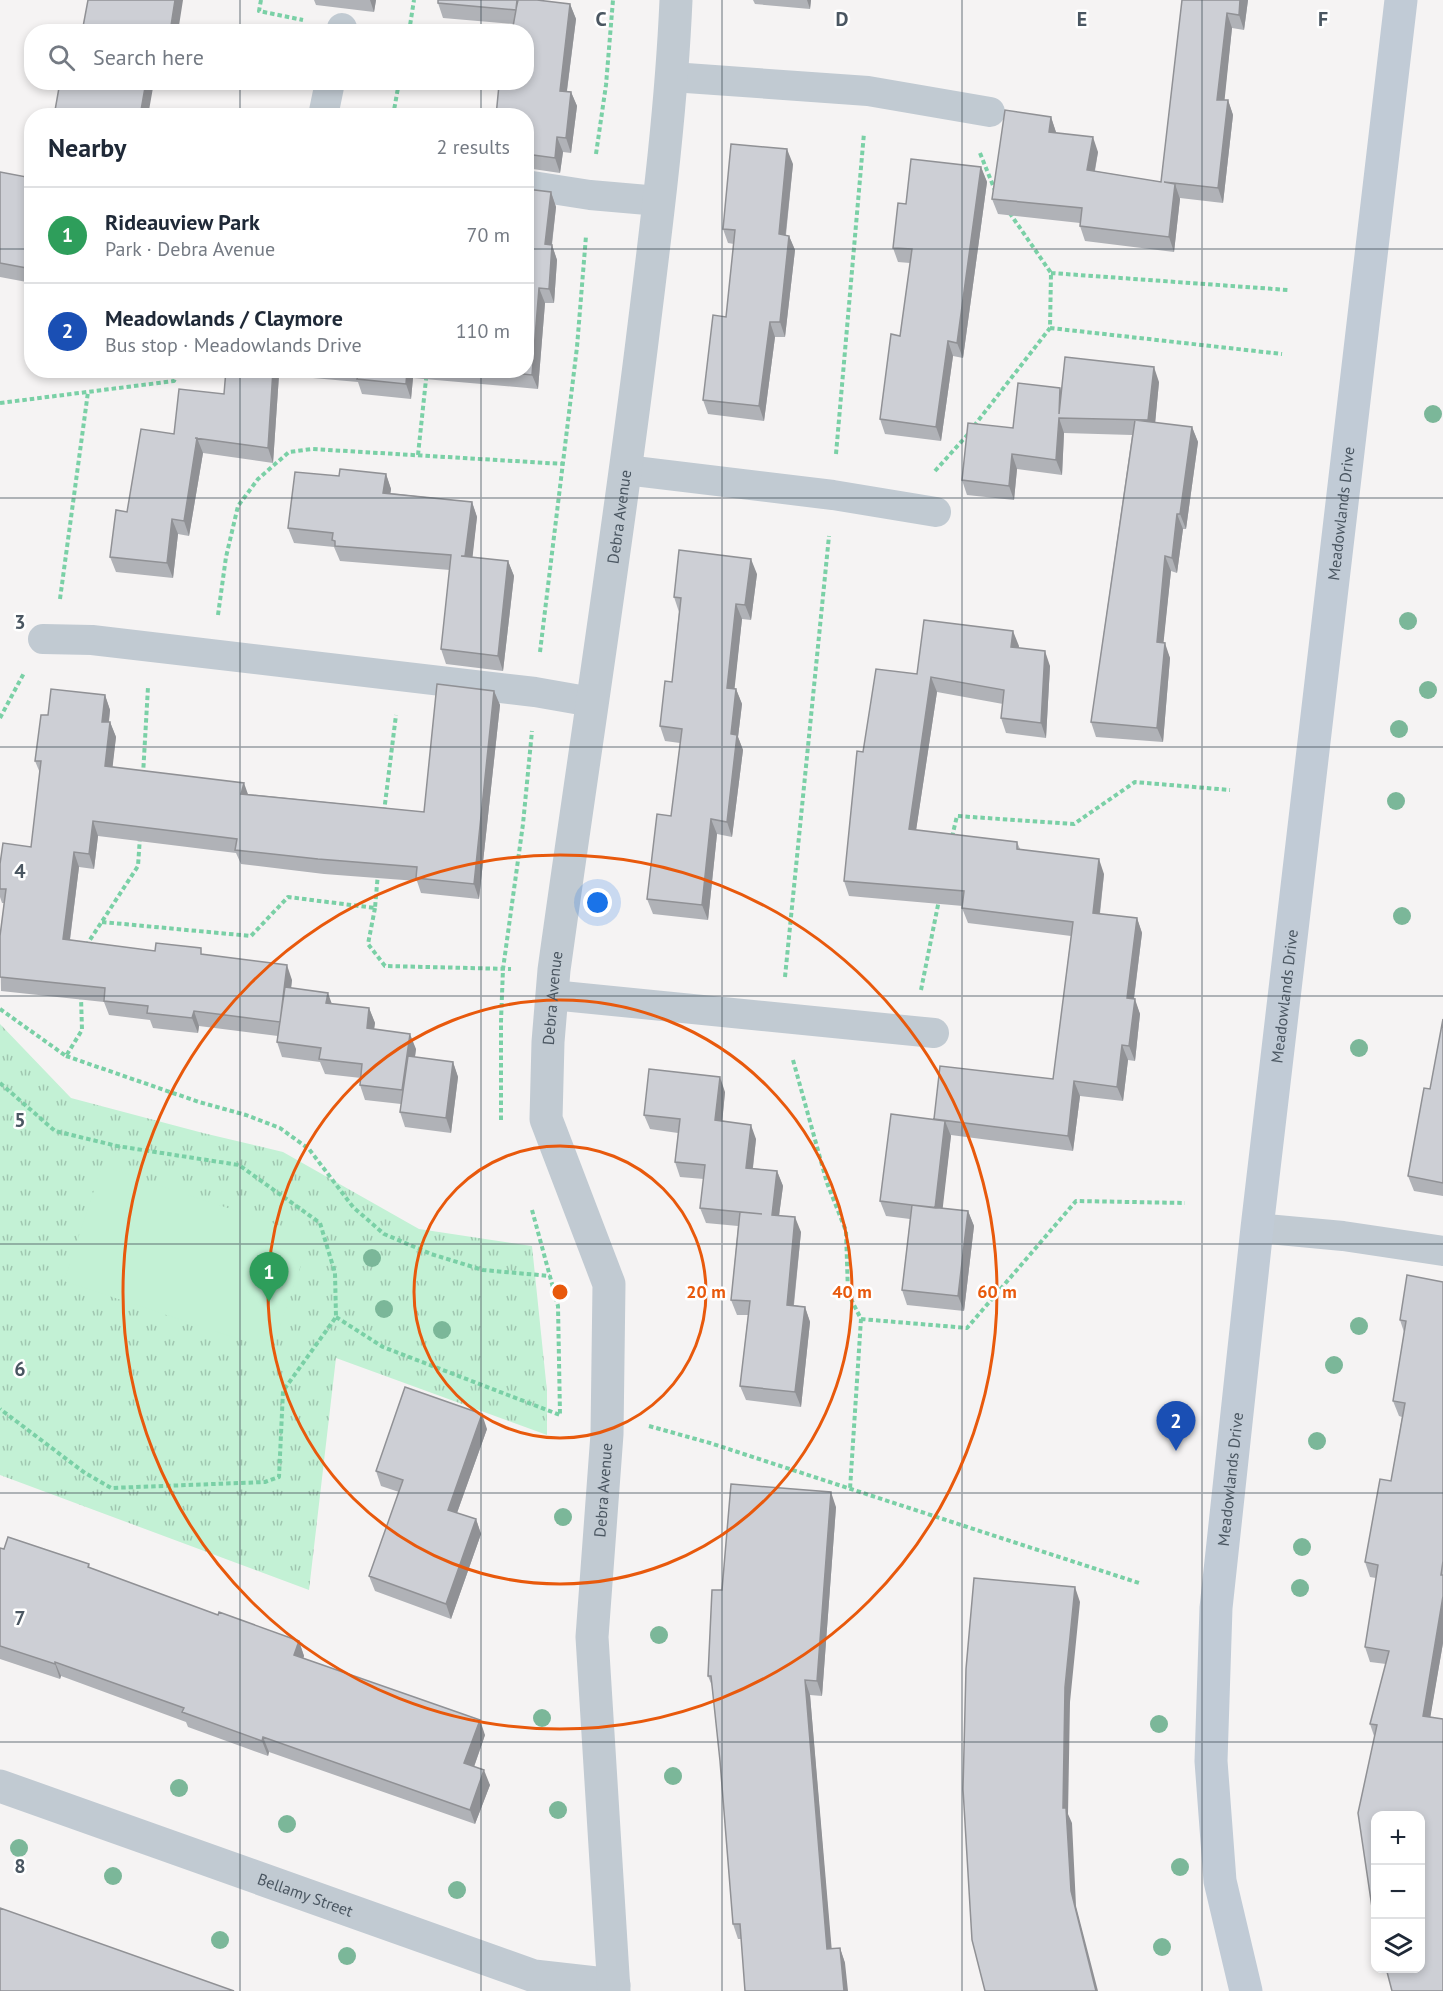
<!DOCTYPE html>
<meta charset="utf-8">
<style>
:root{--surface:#fff;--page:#f2f2f3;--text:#1f2937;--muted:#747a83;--line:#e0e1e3;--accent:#7c3aed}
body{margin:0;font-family:"PT Sans",sans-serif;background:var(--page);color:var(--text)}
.controls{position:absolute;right:18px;bottom:18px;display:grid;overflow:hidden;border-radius:12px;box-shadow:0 3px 9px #0003}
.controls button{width:54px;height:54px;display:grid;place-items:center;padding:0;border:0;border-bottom:2px solid var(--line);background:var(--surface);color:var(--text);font:30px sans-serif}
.you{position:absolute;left:598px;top:903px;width:21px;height:21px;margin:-15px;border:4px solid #fff;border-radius:50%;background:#1a73e8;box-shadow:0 0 0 9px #1a73e833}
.badge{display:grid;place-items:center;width:39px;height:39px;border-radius:50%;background:var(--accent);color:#fff;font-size:20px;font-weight:700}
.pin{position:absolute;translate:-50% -50px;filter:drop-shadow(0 2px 3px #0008)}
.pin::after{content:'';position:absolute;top:32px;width:21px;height:18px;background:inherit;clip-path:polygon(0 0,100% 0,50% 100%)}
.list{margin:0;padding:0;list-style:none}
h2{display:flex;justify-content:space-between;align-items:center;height:78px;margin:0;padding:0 24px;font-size:26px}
h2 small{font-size:20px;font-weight:400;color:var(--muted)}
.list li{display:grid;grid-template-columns:39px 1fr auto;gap:18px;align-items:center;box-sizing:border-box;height:96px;padding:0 24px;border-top:2px solid var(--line)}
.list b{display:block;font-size:22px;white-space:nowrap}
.list p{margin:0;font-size:20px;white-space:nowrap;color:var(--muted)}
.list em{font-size:20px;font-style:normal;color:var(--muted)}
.icon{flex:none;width:33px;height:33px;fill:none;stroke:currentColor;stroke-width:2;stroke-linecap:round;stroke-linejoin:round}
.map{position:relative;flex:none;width:1443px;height:1991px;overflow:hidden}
.search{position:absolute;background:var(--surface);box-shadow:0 3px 9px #0003;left:24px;top:24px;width:510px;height:66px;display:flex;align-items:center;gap:15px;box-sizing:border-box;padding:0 21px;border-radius:24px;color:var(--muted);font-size:22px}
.panel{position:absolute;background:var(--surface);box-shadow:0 3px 9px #0003;left:24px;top:108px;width:510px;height:270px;border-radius:24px}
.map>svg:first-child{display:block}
.park{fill:url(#park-tufts)}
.pitch{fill:#c3f1d5}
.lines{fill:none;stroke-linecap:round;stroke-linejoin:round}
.path{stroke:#7ad0a6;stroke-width:4;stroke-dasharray:4.5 3;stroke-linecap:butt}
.service{stroke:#c1cad2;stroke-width:30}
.minor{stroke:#c1cad2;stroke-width:33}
.secondary{stroke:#c1cbd6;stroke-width:33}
.tree{fill:#7bb799}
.wall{fill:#b0b2b7}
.shaded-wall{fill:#909195}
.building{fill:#cdcfd5;stroke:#909195;stroke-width:1.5}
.grid{fill:none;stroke:#4a5661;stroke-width:1.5;stroke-opacity:0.55}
.ring{fill:none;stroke:#e8590c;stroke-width:3}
.labels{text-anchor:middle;stroke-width:5;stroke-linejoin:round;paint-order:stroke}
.street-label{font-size:16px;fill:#4a5661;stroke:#fff}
.grid-label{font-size:20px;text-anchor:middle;font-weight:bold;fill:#4a5661;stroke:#fff;stroke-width:5;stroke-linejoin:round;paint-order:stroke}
.centre{fill:#e8590c;stroke:#fff;stroke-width:3}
.ring-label{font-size:18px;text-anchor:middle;font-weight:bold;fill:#e8590c;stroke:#fff;stroke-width:5;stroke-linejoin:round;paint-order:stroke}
</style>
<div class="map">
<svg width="1443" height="1991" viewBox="0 0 1443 1991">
<defs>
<pattern id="park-tufts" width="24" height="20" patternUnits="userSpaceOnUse" patternTransform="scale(1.5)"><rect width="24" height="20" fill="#c3f1d5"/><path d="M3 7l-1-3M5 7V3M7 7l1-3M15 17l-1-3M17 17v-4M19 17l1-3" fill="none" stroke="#a0c6b0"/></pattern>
</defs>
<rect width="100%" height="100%" fill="#f5f3f3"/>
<path class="park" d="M0,1024L71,1098L203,1133L283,1152L419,1229L532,1246L547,1391V1435L336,1358L309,1590L0,1475Z"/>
<path class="pitch" d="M102,1166L311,1236L272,1350L64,1281Z"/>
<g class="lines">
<path class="path" d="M261,0L259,11L303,20
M409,32L414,0
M393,116L399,82
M980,153L996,193
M596,154L606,85L613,0
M1051,273L1288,290
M1050,328L1282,354
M0,403L174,381L179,370
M974,426L1050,328L1051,273L1009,212
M836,454L864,133
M418,455L427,370
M935,471L970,432
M60,599L88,392
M218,615L226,557L238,506L258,479L289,452L312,449L564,464
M540,652L577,347L586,236
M0,718L24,673
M143,775L148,687
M384,812L396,715
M952,837L957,816L1074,824L1135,782L1230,790
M375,908L368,944L385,966L511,969
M102,922L251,936L288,897L375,908L378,873
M86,946L138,866L140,837
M785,977L829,536
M921,990L939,900
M0,1009L66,1056L82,1030L81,997
M66,1056L199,1102L246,1115L280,1128L309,1149L353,1207L384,1234L431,1254L483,1270L550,1276
M793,1060L827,1183L846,1231L848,1293L861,1319L850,1489
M0,1083L55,1131L117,1146L239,1165L320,1223L335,1273L336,1317L283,1391L279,1477L265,1482L111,1488L85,1473L0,1409
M501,1120V1021L503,969L523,824L532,731
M532,1210L558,1306L560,1415
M336,1317L383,1347L560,1415
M861,1319L967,1328L1076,1201L1185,1203
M649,1426L710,1443L1139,1583"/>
<path class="service" d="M341,32L342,28
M672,77L868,91L990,112
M323,116L330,82
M526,185L590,195L659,201
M626,470L833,495L936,512
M43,639L92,640L535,692L592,702
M552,995L934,1033
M1257,1228L1343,1236L1443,1251"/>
<g class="minor">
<path id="s1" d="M0,1786L534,1976L614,1985"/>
<path id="s2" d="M614,1991L592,1637L607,1434L609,1284L546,1119L548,1042L554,970C583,761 616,552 642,342C656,228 671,115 676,0"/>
</g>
<path class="secondary" id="s3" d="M1246,1991L1220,1881L1211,1761L1216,1608L1257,1228L1401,0"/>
</g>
<g class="tree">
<circle cx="1433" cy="414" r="9"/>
<circle cx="1408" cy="621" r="9"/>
<circle cx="1428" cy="690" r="9"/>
<circle cx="1399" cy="729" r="9"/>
<circle cx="1396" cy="801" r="9"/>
<circle cx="1402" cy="916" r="9"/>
<circle cx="1359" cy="1048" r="9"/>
<circle cx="372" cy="1258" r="9"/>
<circle cx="384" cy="1309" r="9"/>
<circle cx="1359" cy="1326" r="9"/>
<circle cx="442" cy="1330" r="9"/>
<circle cx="1334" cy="1365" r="9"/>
<circle cx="1317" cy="1441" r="9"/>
<circle cx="563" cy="1517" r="9"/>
<circle cx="1302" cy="1547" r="9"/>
<circle cx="1300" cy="1588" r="9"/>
<circle cx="659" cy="1635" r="9"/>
<circle cx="542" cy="1718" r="9"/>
<circle cx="1159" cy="1724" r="9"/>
<circle cx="673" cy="1776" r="9"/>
<circle cx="179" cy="1788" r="9"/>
<circle cx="558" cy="1810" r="9"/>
<circle cx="287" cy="1824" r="9"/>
<circle cx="19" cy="1848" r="9"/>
<circle cx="1180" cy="1867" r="9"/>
<circle cx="113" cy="1876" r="9"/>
<circle cx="457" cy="1890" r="9"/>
<circle cx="220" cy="1940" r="9"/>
<circle cx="1162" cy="1947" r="9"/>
<circle cx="347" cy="1956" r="9"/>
</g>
<path class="wall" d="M314,0H376L374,12L316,5Z
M753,0H811L810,9L755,4Z
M1182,0H1248L1244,30L1232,28L1224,100H1228L1233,115L1223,203L1180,198L1174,252L1085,241L1080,226V223L998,214L992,199L1051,117L1056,133L1098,152L1095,171L1161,182Z
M438,3L570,4L576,19L567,91L571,92L577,106L571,153L563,152L560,173L526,168V116L503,85L514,24L443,18Z
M793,164L786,235L789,236L795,250L785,337H775L764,421L708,414L703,400L726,317L734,244L728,243L723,229Z
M981,167L987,182L963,358L953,356L941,441L885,434L880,419L900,336L910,263L898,262L893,248L906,204Z
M0,172L32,178V283L0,277Z
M551,192L556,207L552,245L557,260L554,303H545L538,389L413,378L411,399L362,394L358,382L279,375L273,463L203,453L189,536L178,534L173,578L116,572L110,557L127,512L174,434L224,394L226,370H526Z
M1159,382L1155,423L1192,427L1198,442L1186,529H1183L1177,573L1171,571L1163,643L1170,658L1163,742L1096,737L1091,722L1132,435L1064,433L1062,475L1017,469L1014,500L967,495L962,480L1013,428L1060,388L1061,391Z
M386,474L391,489L390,493L472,502L477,517L472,557L508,561L514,576L503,671L446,664L441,649L450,570L340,561L334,547L294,543L288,528L339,476Z
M757,574L751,620L742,619L734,689H736L742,704L738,737L743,750L732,837L717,834L708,920L653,914L647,899L671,816L680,743L665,741L660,726L672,682L679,612L674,597Z
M1019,646L1018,648L1050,666L1046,738L1006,733L1001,718L1003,704L937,692L916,830L1017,842L1020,849L1104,874L1100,914L1137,918L1142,933L1134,999L1140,1014L1135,1061L1128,1060L1123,1101L1080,1096L1073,1151L951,1135L942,1208L968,1211L974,1226L964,1311L907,1305L902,1290L910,1219L886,1216L880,1201L934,1120L1053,1079L1071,936L968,923L962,908L963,906L849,896L844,881L863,752L917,674Z
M494,691L500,705L479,899L421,893L417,881L324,874L241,864L236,853L98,836L94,869L79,867L70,940L155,951L203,954L292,980L291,988L332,1004L369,1008L375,1023L374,1029L416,1049L415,1057L453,1062L458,1077L451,1133L405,1127L400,1112L401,1104L365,1100L360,1085L361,1078L325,1074L320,1062L282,1057L277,1042L278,1036L199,1026L198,1033L153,1028L150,1020L109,1015L104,1002L1,991L0,936L4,903H2L0,897V864L31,847L40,773L35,761L48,715L105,695L110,710L109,722H110L116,737L112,767L248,794L424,812Z
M1443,1019V1196L1414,1191L1408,1176L1430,1089Z
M725,1092L722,1121L756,1139L753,1168L777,1171L783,1186L779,1216L801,1232L794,1305L805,1307L810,1322L801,1407L746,1400L740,1386L748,1315H737L731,1300L738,1226L706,1223L700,1208L704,1179L680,1177L675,1162L678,1133L650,1129L644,1115Z
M1443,1282V1643L1430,1717L1374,1736L1370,1724L1386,1664L1370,1662L1365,1647L1376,1578L1370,1577L1365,1562L1391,1481L1402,1417L1399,1416L1393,1401L1404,1332L1400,1320Z
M487,1429L457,1513L476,1519L481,1534L451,1619L375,1591L369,1576L399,1492L381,1486L376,1471Z
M836,1507L822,1696L810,1695L831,1949L840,1948L845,1963L741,1939H738L733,1924L720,1761L712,1686L708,1676L722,1590Z
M0,1548L4,1549L89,1564L90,1568L218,1615L299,1641L304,1656L303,1658L485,1735L474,1767L490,1785L475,1824L269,1752L268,1756L188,1727L186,1722L61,1676L60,1679L0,1659Z"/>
<path class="shaded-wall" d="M175,0H183L178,32H170Z
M370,0H376L374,12Z
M807,0H811L810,9Z
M1240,0H1248L1244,30L1239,15Z
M570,4L576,19L565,105L560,91Z
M1227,13L1232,28L1223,115L1217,100Z
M146,82H154L148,116H140Z
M571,92L577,106L571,153L566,138Z
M1228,100L1233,115L1223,203L1218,188Z
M1051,117L1056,132L1054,147L1049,132Z
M557,137L563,152L560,173L555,158Z
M1093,137L1098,152L1092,185L1087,170Z
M787,149L793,164L784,249L779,234Z
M981,167L987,182L963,358L957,343Z
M1175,184L1180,199L1174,252L1169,237Z
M551,192L556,207L550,259L545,244Z
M789,236L795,250L785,337L780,322Z
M552,245L557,260L554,303L549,289Z
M539,288L545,303L538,389L532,375Z
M770,322L775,337L764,421L759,406Z
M948,341L953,356L941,441L936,427Z
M1154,367L1159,382L1154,435L1148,420Z
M273,370H277L279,375L273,463L268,448Z
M407,370H410L413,378L411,399L406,384Z
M1059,418L1064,433L1062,475L1056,460Z
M1192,427L1198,442L1186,529L1180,514Z
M197,438L203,453L189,536L184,521Z
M1012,454L1017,469L1014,500L1009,486Z
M386,474L391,489L389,507L383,493Z
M472,502L477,517L471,571L465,556Z
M1177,514L1183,529L1177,573L1172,558Z
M172,519L178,534L173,578L167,563Z
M1165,556L1171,571L1162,657L1157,642Z
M751,559L757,574L751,620L745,605Z
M508,561L514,576L503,671L498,656Z
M736,604L742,619L733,703L727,688Z
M1013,631L1019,646L1016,662L1011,647Z
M1165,643L1170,658L1163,742L1157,728Z
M1045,651L1050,666L1046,738L1041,723Z
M931,677L937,692L914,844L909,829Z
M736,689L742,704L738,737L743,750L732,837L727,822L731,734Z
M494,691L500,705L479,899L474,884Z
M105,695L110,710L107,737L102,722Z
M110,722L116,737L111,781L105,766Z
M244,783L249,797L241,794Z
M711,819L717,834L708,920L702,905Z
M93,821L98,836L94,869L89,854Z
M74,852L79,867L68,954L63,939Z
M1099,859L1104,874L1098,928L1093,913Z
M1137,918L1142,933L1132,1013L1127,998Z
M287,965L292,980L285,1037L280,1022Z
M328,993L333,1007L326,1003Z
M1135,999L1140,1014L1135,1061L1129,1046Z
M369,1008L375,1023L372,1043L367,1028Z
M194,1011L199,1026L198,1033L192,1018Z
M410,1034L416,1049L408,1105L402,1090Z
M1122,1045L1128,1060L1123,1101L1117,1087Z
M453,1062L458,1077L451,1133L446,1118Z
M720,1077L725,1092L721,1135L715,1120Z
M1074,1081L1080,1096L1073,1151L1068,1136Z
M945,1121L951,1136L941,1223L935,1208Z
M751,1125L756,1139L751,1183L746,1168Z
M777,1171L783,1186L777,1230L772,1215Z
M968,1211L974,1226L964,1311L958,1296Z
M795,1217L801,1232L792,1320L787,1305Z
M805,1307L810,1322L801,1407L795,1392Z
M482,1414L487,1429L453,1524L448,1510Z
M831,1492L836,1507L822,1696L817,1681Z
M476,1519L481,1534L451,1619L446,1604Z
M1075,1587L1080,1602L1070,1702L1068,1814L1072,1823L1076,1906L1098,1991H1096L1071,1891L1063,1808L1065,1687Z
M1443,1596V1643L1428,1731L1423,1716Z
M299,1641L304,1656L299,1670L294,1655Z
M55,1662L61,1676L60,1679L55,1664Z
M805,1680L810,1695L833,1964L827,1949Z
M480,1720L485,1735L470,1778L464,1763Z
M263,1737L269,1752L268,1756L262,1741Z
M484,1770L490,1785L475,1824L470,1810Z
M840,1948L845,1963L848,1991H844Z"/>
<path class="building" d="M88,0H175L170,32H82Z
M438,0H517L516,9L518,0H537L570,4L560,91L571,92L566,138L557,137L555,158L526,154V116H496L499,85H503V82H526V32H512L516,10L438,3Z
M1182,0H1240L1239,15L1227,13L1217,100H1228L1218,188L1164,182L1175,184L1169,237L1080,226L1082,208L992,199L1005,110L1051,117L1049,132L1093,137L1087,170L1161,182Z
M60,82H146L140,116H54Z
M731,144L787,149L779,234L789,236L780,322H770L759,406L703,400L713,315L726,317L735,230L723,229Z
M911,159L981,167L957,343L948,341L936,427L880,419L891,334L900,336L912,249L893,248L898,203L906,204Z
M0,172L32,178V269L0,263Z
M526,189L551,192L545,244L552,245L549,289L539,288L532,375L486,370H526Z
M1065,357L1154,367L1148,420L1059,418L1056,460L1012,454L1009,486L962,480L968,423L1013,428L1018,383L1060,388L1059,414Z
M226,370H273L268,448L195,438H197L184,521L172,519L167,563L110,557L116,510L127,512L141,429L174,434L179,389L224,394Z
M360,370H407L406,384L357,379Z
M1135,420L1192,427L1180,514H1177L1172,558L1165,556L1157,642L1165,643L1157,728L1091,722Z
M340,469L386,474L383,493L472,502L465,556H461L508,561L498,656L441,649L451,555L335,546V541L332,540L333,533L288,528L295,472L339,476Z
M679,550L751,559L745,605L736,604L727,688L736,689L731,734L737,735L727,822L711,819L702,905L647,899L657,814L671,816L682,729L660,726L665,681L672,682L681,598L674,597Z
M924,620L1013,631L1011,647L1045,651L1041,723L1001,718L1004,690L931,677L909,829L1017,842V849L1099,859L1093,913L1137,918L1127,998L1135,999L1129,1046L1122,1045L1117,1087L1074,1081L1068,1136L934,1119L940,1066L1053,1079L1073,922L962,908L964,891L844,881L857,751L863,752L876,669L917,674Z
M437,684L494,691L474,884L416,878L417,867L318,859L235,850L237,839L93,821L89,854L74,852L63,939L155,951L156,943L201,948V954L287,965L280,1022L194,1011L192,1018L147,1013L148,1006L104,1001L105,988L0,977V936L6,889H0V864L3,843L31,847L41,761H35L41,715H48L51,689L105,695L102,722H110L105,766L244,783L241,794L424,812Z
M285,987L328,993L326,1003L369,1008L367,1028L410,1034L402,1090L360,1085L362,1064L319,1059L321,1048L277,1042Z
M1443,1019V1183L1408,1176L1424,1088L1430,1089Z
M408,1056L453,1062L446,1118L400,1112Z
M649,1069L720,1077L715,1120L751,1125L746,1168L777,1171L772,1215L795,1217L787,1305L805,1307L795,1392L740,1386L750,1301L731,1300L740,1212L762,1214L700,1208L705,1165L675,1162L680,1119L644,1115Z
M891,1114L945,1121L935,1208L880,1201Z
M912,1205L968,1211L958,1296L902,1290Z
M1407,1275L1443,1282V1561L1441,1575H1443V1596L1423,1716L1443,1719V1991H1392L1386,1968H1420V1815H1376V1923L1373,1914L1358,1813L1377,1725L1370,1724L1389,1651L1365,1647L1378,1565L1365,1562L1380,1479L1391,1481L1405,1403L1393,1401L1406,1321L1400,1320Z
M405,1387L482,1414L448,1510L476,1519L446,1604L369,1576L403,1480L376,1471Z
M731,1484L831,1492L817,1681L805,1680L827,1949L840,1948L844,1991H745L740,1924H733L720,1761L711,1676H708L712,1590H722Z
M8,1537L89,1564L88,1567L218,1615L219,1612L299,1641L294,1655L480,1720L464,1763L484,1770L470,1810L263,1737L262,1741L182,1712L184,1708L55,1662V1664L0,1646V1548L4,1549Z
M974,1578L1075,1587L1065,1687L1063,1808H1066L1071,1891L1096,1991H985L972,1940L963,1789L966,1669Z
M0,1908L234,1991H0Z"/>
<path class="grid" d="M240,0V32M481,0V32M722,0V1991M962,0V1991M1202,0V1991M240,82V116M481,82V116M0,249H32M526,249H1443M240,370V1991M481,370V1991M0,498H1443M0,747H1443M0,996H1443M0,1244H1443M0,1493H1443M0,1742H1443"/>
<g class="ring">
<circle cx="560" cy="1292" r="146"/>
<circle cx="560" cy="1292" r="292"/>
<circle cx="560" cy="1292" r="437"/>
</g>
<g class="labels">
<g class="street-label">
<text dy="6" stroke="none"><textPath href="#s3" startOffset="1488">Meadowlands Drive</textPath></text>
<text dy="6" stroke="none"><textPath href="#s2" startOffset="1492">Debra Avenue</textPath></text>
<text dy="6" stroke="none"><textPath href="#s3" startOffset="1002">Meadowlands Drive</textPath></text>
<text dy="6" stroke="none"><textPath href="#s2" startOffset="1006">Debra Avenue</textPath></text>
<text dy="6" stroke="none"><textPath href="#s3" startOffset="516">Meadowlands Drive</textPath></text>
<text dy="6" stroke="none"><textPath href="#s2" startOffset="502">Debra Avenue</textPath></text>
<text dy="6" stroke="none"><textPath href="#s1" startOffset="324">Bellamy Street</textPath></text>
</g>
</g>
<g class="grid-label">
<text x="601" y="26">C</text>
<text x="842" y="26">D</text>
<text x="1082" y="26">E</text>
<text x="1323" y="26">F</text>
<text x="20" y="629">3</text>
<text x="20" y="878">4</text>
<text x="20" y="1127">5</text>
<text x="20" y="1376">6</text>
<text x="20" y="1625">7</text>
<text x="20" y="1873">8</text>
</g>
<circle cx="560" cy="1292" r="9" class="centre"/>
<g class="ring-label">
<text x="706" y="1298">20 m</text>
<text x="852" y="1298">40 m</text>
<text x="997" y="1298">60 m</text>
</g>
</svg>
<div class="controls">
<button>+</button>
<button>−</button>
<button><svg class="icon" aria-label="layers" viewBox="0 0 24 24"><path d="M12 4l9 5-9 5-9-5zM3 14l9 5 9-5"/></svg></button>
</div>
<div class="you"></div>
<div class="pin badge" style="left:269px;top:1302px;background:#2e9e5b">1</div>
<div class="pin badge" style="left:1176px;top:1451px;background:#1a4fb4">2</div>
<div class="search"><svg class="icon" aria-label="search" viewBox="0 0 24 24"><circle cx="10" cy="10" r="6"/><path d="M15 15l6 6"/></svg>Search here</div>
<section class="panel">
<h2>Nearby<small>2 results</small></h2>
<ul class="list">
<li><span class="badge" style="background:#2e9e5b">1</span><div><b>Rideauview Park</b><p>Park · Debra Avenue</p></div><em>70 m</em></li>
<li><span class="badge" style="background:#1a4fb4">2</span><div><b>Meadowlands / Claymore</b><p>Bus stop · Meadowlands Drive</p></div><em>110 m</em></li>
</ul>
</section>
</div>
